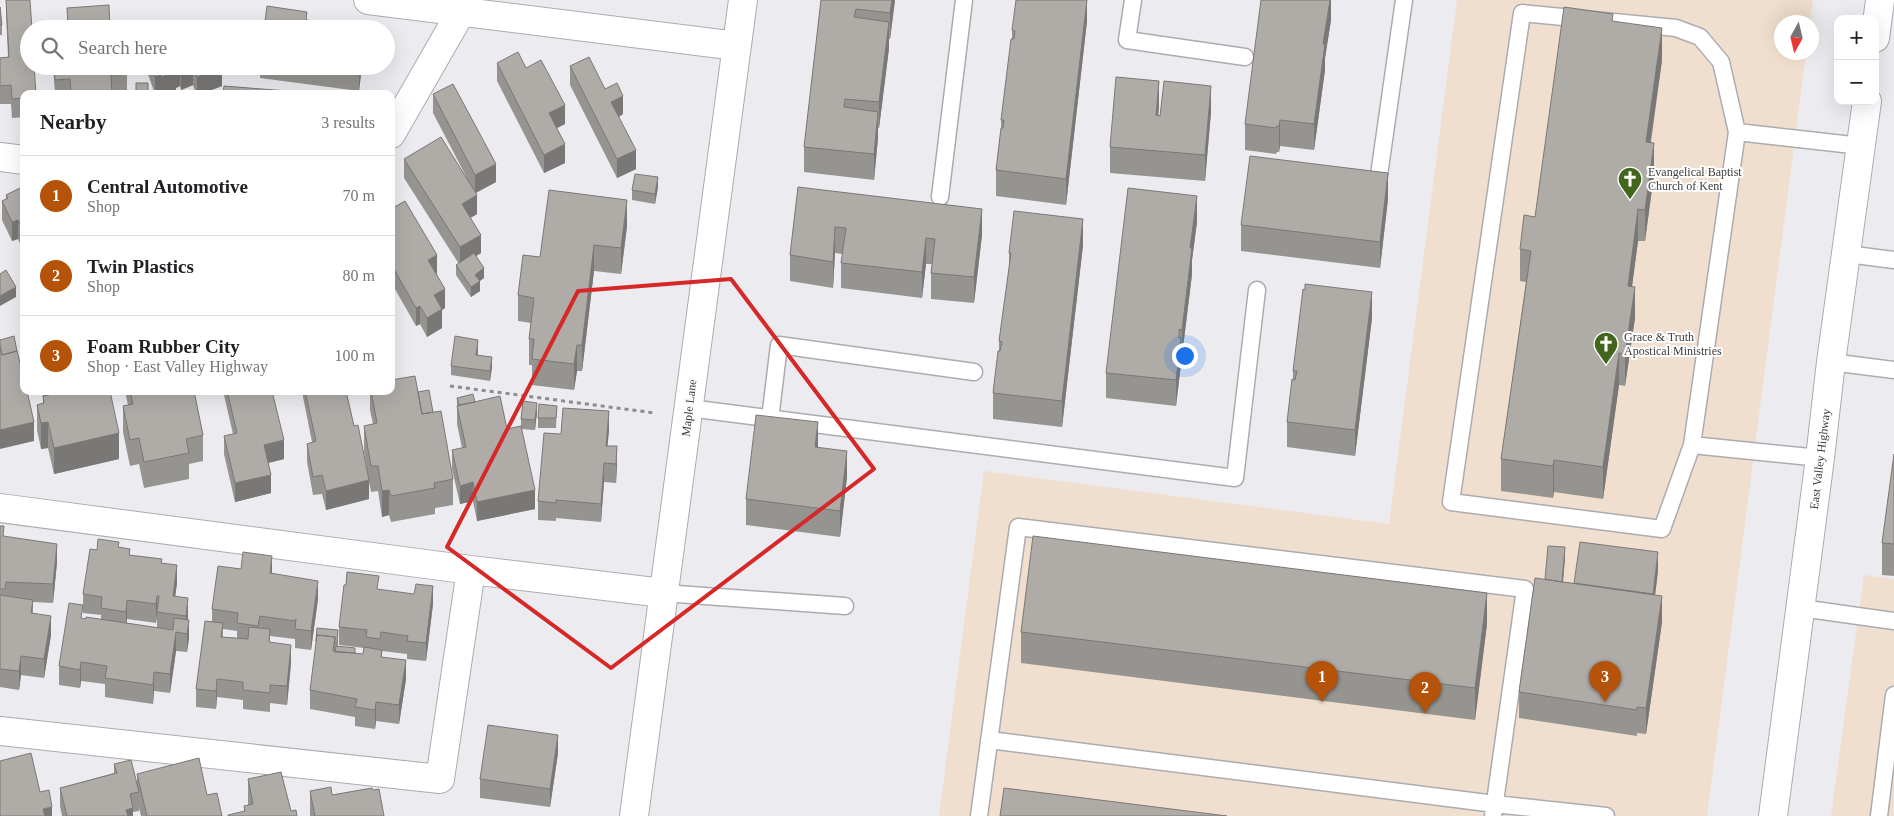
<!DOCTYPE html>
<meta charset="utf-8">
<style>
:root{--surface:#fff;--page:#f2f2f2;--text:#202124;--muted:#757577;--line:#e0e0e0;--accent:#b45309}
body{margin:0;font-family:Georgia,serif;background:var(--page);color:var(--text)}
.controls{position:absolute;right:15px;top:15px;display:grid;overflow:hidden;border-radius:10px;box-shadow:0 5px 20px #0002}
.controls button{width:45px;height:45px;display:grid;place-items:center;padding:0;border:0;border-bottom:1px solid var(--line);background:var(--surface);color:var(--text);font:25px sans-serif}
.compass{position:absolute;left:1774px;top:15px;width:45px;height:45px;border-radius:50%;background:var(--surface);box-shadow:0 5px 20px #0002;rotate:188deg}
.you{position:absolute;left:1184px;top:355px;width:18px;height:18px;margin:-12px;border:4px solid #fff;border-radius:50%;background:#1a73e8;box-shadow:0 0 0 8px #1a73e833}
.badge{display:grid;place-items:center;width:32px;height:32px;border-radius:50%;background:var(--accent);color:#fff;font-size:16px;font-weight:700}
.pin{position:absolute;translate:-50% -41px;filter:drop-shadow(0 1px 2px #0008)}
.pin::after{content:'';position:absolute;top:26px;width:18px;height:15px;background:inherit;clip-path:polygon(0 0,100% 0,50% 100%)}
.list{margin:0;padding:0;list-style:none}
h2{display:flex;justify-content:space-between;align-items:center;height:65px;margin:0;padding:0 20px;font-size:21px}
h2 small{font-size:16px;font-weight:400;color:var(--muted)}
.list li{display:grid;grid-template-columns:32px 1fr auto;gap:15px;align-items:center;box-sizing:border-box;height:80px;padding:0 20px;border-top:1px solid var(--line)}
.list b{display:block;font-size:19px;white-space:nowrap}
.list p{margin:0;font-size:16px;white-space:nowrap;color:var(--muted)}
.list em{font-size:16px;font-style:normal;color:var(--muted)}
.icon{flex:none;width:28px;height:28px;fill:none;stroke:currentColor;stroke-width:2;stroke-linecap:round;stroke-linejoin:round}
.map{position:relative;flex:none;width:1894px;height:816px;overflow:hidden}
.search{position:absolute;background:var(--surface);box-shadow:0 5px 20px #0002;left:20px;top:20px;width:375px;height:55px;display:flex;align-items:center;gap:12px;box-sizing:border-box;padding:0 18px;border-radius:28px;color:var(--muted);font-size:19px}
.panel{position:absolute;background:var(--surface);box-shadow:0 5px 20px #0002;left:20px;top:90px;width:375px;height:305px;border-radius:10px}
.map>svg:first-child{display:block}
.commercial{fill:#f0dfce}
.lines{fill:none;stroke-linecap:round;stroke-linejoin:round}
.lane-casing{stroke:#acabb0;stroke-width:19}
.street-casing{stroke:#acabb0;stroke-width:30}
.secondary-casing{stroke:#acabb0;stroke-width:30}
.path{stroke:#8c8b8e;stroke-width:3;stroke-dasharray:4 4;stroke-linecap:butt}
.lane{stroke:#fff;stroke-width:16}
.street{stroke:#fff;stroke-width:28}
.secondary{stroke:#fff;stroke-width:28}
.wall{fill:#969490;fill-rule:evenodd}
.shaded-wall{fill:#7a7876}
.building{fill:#afaca8;stroke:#7a7876}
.marked{fill:none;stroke:#d62828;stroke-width:4;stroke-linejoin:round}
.labels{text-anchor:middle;stroke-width:4;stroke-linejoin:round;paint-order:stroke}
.poi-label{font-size:12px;fill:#3d3c3e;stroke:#fff;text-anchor:start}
.street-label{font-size:12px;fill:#3d3c3e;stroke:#fff}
</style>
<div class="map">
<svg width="1894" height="816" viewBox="0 0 1894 816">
<rect width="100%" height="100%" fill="#ecebf0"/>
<path class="commercial" d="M1457,0H1813L1810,22H1782V52L1806,53L1707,816H939L984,471L1389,524Z
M1864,575L1894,579V816H1831Z"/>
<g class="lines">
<defs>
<path id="lane" d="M1133,0L1127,40L1245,57
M1378,182L1404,0
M940,197L964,0
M1847,254L1894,260
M1831,362L1894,370
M689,408L1235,478L1257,290
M770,419L779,345L974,372
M1692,445L1737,132
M1820,458L1692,445L1662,529L1451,502L1522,13L1676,28L1700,37L1721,62L1737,132L1861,146
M663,593L845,606
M1801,608L1894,621
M989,740L1495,804L1606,816
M979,816L1018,527L1525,589L1493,816
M1879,816L1894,695"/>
<path id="street" d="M368,0L737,46
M391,134L461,12
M0,157L24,160
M0,508L471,570L663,593
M0,731L440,779L471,570
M634,816L743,0"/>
<path id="secondary" d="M1875,38L1880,0
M1773,816L1820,458L1831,362L1867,101"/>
</defs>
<use href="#lane" class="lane-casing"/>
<use href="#street" class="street-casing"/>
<use href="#secondary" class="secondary-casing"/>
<path class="path" d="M450,386L655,413"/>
<use href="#lane" class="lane"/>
<use href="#street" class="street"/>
<use href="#secondary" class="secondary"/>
</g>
<path class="wall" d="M6,0L24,94V117L12,118L11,104H0V58L8,57L6,14Z
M821,0H895L890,39H889V48L879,128H878V138L874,180L804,172V147Z
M1087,0V21L1066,205L996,196V170L1001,128V120L1012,39V30Z
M1331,0V20L1325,58V70L1314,150L1280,146L1279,152H1277L1276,154L1245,150V124Z
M0,7L2,25V35H0Z
M1613,21L1662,60L1651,142L1654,174L1645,241H1638L1632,286L1635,318L1625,386L1619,385L1603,499L1554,492L1553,498L1501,491V459L1526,282L1520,281V249L1535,217Z
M497,63L526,68L565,124L557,128L565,163L544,173L497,81Z
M53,66H127V93L112,94H55Z
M145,66H222V86L201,94H196L193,85L181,90L180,86L176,88V91L168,94H155Z
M260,66H362L359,91L260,78Z
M570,66L605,89L623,114L619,117L636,169L617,178L570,85Z
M433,94L496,182L476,193L477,214L470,218L481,253L476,256L484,278L480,281V291L471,297L456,275V265L459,264L404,178V159L469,182L433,113Z
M1159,107L1158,115L1160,116L1211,112L1205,181L1110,173V147Z
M24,186V251L18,239L12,241L2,220V201L6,199V195Z
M658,187L655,204L632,200V190Z
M798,187L982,235L974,303L931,299V273L932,264H926L922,298L841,288V263L843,254L835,253L833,288L790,281V255Z
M1388,199L1380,268L1241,251V225Z
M391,209L437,274L445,308L442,310V328L427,337L420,324L416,326L391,282Z
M1197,222L1192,260V274L1182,356L1181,355V364L1176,406L1106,398V373Z
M627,226L621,274L594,271L582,371H577L574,390L532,385V365H529V339L531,323L518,321V295L540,257Z
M1083,245L1062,427L993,419V393L999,351V341L1009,268V253Z
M1372,318L1355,456L1287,447V422L1293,379V371Z
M478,349V355L492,367L490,381L451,375V366Z
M42,391H110L119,459L54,474L48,448L41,449L37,430V405L43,403V396Z
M125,391H194L203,435V461L189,464V479L144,488L139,464L130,466L123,432V406L128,405Z
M223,391H272L284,459L268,463L271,493L235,502L224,454V436L233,434Z
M303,391H346L354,426L367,469L364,451V426L373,424L370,410V391L418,392L433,412L453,479V505L435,508V514L391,522L389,515L382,517L378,491L371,492L369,482V499L326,510L322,494L313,495L307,462V444L312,442L303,397Z
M457,398L475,402L507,429L521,428V419L537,412L535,430L521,429L535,509L477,521L473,501L460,504L452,469V450L462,448L457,424Z
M557,406L556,428H538V418Z
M609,430L607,446L617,465L616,483L604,482L601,522L556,518V521L538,520V501L561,434Z
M1894,454V576L1882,575V543Z
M847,477L840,537L746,525V499Z
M0,526L4,537L57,562L53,603L33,602V613L51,635L44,678L21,675L19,690L0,687Z
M119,547L130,556L162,563L177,583L175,596L188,617L189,638L187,652L176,651L170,693L154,691L153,704L105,697V684L81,681L80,688L59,685V666L83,619H101V615L83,613V594L97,550ZM157,615V628L127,623V619L156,623Z
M1565,557L1563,582L1574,583L1658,571L1655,595L1662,622L1646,734L1637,733V736L1519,718V692L1545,579Z
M272,573L318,599L311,650L295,648V639L270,636V642L291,663L287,705L270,703V712L243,709V700L217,697L216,709L196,707V689L212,622V609ZM223,629L237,631V638L223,637Z
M379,589L433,604L426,661L407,659V654L382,651V657L406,679L399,724L376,721L375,729L355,726V717L310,709V690L338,630V646L355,654H363L364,648L339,645V627Z
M1487,624L1475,720L1021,663V632Z
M558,753L550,807L480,798V779Z
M114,764L137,783V774L207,795L222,816H141L139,808V811L133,812V816H62L60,806V788L114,773Z
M248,779L291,811L244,812V806L248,805Z
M373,790L384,816H310V791L332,795Z"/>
<path class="shaded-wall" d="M892,0H895L890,39V13Z
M1087,0V21L1066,205V179Z
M1330,0H1331V20L1325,58V70L1314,150V124L1323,44Z
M889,22V48L879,128V102Z
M1662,28V60L1646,173V142Z
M360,66H362L359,91V72Z
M180,67V86L176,88V91L168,94H161V77Z
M193,67V85L181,90V71Z
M222,68V86L201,94H197V77Z
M161,75V94H155V77Z
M1159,81V107L1156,141V115Z
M1211,86V112L1205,181V155Z
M623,96V114L611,121V102Z
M565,105V124L549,132V113Z
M878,112V138L874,180V154Z
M1280,120V146L1279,152V126Z
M1654,143V174L1645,241V210Z
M565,144V163L544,173V155Z
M636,150V169L617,178V159Z
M496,164V182L475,193V175Z
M1388,173V199L1380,268V242Z
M658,177V187L655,204V194Z
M477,195V214L462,223V204Z
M1197,196V222L1192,260V274L1182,356V330L1190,248Z
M627,200V226L621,274V248Z
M982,209V235L974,303V277Z
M1638,209V241L1628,317V286Z
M1083,219V245L1062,427V401Z
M18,220V239L12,241V222Z
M835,227V253L833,288V262Z
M481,235V253L460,266V247Z
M926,238V264L922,298V272Z
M594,245V271L582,371V345Z
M437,255V274L428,279V260Z
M484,268V278L475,284V275Z
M480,281V291L471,297V287Z
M16,287V297L0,306V296Z
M1635,287V318L1625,386V354Z
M445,289V308L442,310V328L427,337V318L434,295Z
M1372,292V318L1355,456V430Z
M420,306V324L416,326V308Z
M1179,329V349L1181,338V364L1176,406V380Z
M478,340V349L476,365V355Z
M577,345V371L574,390V364Z
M1619,353V385L1603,499V467Z
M492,357V367L490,381V371Z
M537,403V412L535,430V420Z
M609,411V430L606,464V446Z
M34,422V441L0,449V430Z
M48,422V448L41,449V423Z
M818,422V448L815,447Z
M119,433V459L54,474V448Z
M284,440V459L264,464V445Z
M617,446V465L616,483V464Z
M847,451V477L840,537V511Z
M1554,460V492L1553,498V466Z
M604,463V482L601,522V504Z
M271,475V493L235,502V483Z
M369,480V499L326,510V491Z
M473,482V501L460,504V486Z
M389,490V515L382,517V491Z
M535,490V509L477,521V502Z
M57,544V562L53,603V584Z
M1565,547V557L1562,593V583Z
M1658,552V571L1653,612V594Z
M272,556V575L270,573Z
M177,565V583L173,614V596Z
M318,581V599L311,650V631Z
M433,586V604L426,661V643Z
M1487,593V624L1475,720V688Z
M157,596V612L156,623V604Z
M1662,596V622L1646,734V708Z
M188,598V617L186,634V616Z
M127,600V619L126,630V612Z
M51,616V635L44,678V659Z
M189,620V638L187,652V634Z
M176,632V651L170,693V674Z
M291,645V663L287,705V686Z
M21,656V675L19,690V671Z
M406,660V679L399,724V705Z
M81,662V681L80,688V670Z
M154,672V691L153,704V685Z
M217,679V697L216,709V691Z
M376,702V721L375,729V710Z
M558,735V753L550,807V789Z
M52,807V816H43V809Z
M133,808V816H126V810Z"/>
<path class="building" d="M6,0H30L32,29H29V66H34L36,94H24V98L12,99L11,85L0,86V58L9,57Z
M821,0H892L890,13L856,9L854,17L889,22L879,102L845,99L844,107L878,112L874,154L804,147Z
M1016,0H1087L1066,179L996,170L1001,128H1003L1004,120H1001L1011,39H1014L1015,31L1012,30Z
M1261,0H1330L1323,44H1325L1314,124L1280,120L1279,126H1277L1276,128L1245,124Z
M109,5L110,29H68L67,8Z
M267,6L307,12L306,20L365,28L364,29H264Z
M0,7L2,25H0Z
M1564,7L1613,14L1612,21L1662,28L1646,142L1654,143L1645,210L1638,209L1628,286L1635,287L1625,354L1619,353L1603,467L1554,460L1553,466L1501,459L1531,251L1520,249L1524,215L1535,217Z
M200,24L201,27L206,25L207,29H188Z
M159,25L160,27L166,25L167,29H147Z
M518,52L526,68L541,60L565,105L549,113L565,144L544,155L497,63Z
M589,57L605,89L617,83L623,96L611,102L636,150L617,159L570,66Z
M54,66H127V74L111,75L112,94H71L70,79L55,80Z
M152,66H222V68L197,77L193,67L181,71L180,67L175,69L176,73L161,77V75L155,77Z
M313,66H360L359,72Z
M1116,77L1159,81L1156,115L1160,116L1164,81L1211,86L1205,155L1110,147Z
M136,83H148V94H136Z
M453,84L496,164L475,175L433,94Z
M224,86L325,94H223Z
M441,137L477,195L462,204L481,235L460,247L404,159Z
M1250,156L1388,173L1380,242L1241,225Z
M635,174L658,177L655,194L632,190Z
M24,186V232L18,220L12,222L2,201L8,198L6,195Z
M798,187L982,209L974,277L931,273L935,239L926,238L922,272L841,263L846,228L835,227L833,262L790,255Z
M1128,188L1197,196L1190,248H1192L1182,330L1179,329V338H1181L1176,380L1106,373Z
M549,190L627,200L621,248L594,245L582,345H577L574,364L532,359L534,339H529L534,298L518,295L523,255L540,257Z
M405,201L437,255L428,260L445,289L434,295L442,309L427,318L420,306L416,308L391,264V209Z
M1014,211L1083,219L1062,401L993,393L998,351H1000L1002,342L999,341L1011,253H1009Z
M474,253L484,268L475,275L480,281L471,287L456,265Z
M6,270L16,287L0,296V274Z
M1305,284L1372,292L1355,430L1287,422L1292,379L1295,380L1297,371H1293L1303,289L1305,290Z
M14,336L17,351L2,355L0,346V340Z
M455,336L478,340L476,355L492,357L490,371L451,366Z
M0,346L2,355L17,351L24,378V391H27L34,422L0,430Z
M415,376L422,414L441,411L453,479L434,483L435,488L391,496L389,490L382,491L378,466H371L364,426L377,423L371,391H391V380Z
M429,390L433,412L422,414L418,392Z
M48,391H110L119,433L54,448L48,422L41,423L37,405L44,403L43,396L49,395Z
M130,391H194L203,435L186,439L189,453L144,462L139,438L130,440L123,406L133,404Z
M227,391H272L284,440L264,445L271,475L235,483L224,436L237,433Z
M305,391H346L354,426L358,425L369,480L326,491L322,475L313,477L307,444L316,441Z
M473,394L475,402L459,405L457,398Z
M500,396L507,429L521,426L535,490L477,502L473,482L460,486L452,450L466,447L457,406Z
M523,401L537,403L535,420L521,419Z
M539,404L557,406L556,418H538Z
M563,408L609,411L606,446H617L616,464L604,463L601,504L556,500V503L538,501L544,433L561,434Z
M756,415L818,422L815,447L847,451L840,511L746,499Z
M1894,454V544L1882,543Z
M0,526H4L3,536L57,544L53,584L6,582L5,589H0Z
M1033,536L1487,593L1475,688L1021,632Z
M98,539L119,542L118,547L130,549L129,555L162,559L161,563L177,565L173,596L188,598L186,616L157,612L159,596H157L156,604L127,600L126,612L101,608L102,597L83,594L90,549L97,550Z
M1580,542L1658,552L1653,594L1574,583Z
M1548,546L1565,547L1562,582L1545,579Z
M243,552L272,556L270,573L318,581L311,631L295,629L296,619L295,621L260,616L258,626L237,623L238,613L212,609L218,566L241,569Z
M347,572L379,576L377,589L414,594L416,584L433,586L426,643L407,641L408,636L381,632L380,639L366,637L367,630L339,627L344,585H346Z
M1535,578L1662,596L1646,708L1637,707V710L1519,692Z
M0,595L33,600L31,613L51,616L44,659L21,656L19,671L0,669Z
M69,603L83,605L81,618L86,619V617L173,630L174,618L189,620L187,634L176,632L170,674L154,672L153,685L105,678L107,666L81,662L80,670L59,666Z
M205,621L223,623L221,637L248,639L249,627L270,629L269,642L291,645L287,686L270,685V693L243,690V682L217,679L216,691L196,689Z
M317,628L338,630L337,643H335V637L317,635L316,641Z
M317,635L335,637L333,651L363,654L364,647L382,650L381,657L406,660L399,705L376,702L375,710L355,707L357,699L310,690Z
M336,646L355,648V653L335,652Z
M488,725L558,735L550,789L480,779Z
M31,753L40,792L49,790L52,807L43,809L45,816H0V761Z
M199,758L207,795L217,793L222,816H147L137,774Z
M131,760L139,792L130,794L133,808L126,810L128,816H67L60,788L117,773L114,764Z
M281,772L291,811L296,810L297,816H228V815L245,811L244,806L253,804L248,779Z
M331,787L332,795L372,788L373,790L379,789L384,816H315L310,791Z
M1004,788L1227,816H1000Z"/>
<path class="marked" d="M731,279L874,469L611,668L447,547L578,291Z"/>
<defs>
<symbol id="church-pin" viewBox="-11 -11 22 30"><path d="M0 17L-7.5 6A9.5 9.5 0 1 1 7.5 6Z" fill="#43651d" stroke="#fff"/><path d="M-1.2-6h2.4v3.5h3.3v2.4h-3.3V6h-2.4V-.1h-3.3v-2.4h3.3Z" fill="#fff"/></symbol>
</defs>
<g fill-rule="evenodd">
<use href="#church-pin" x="1616" y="165" width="28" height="38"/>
<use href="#church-pin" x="1592" y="330" width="28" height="38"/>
</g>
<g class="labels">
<g class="poi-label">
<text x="1648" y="176">Evangelical Baptist<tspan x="1648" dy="14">Church of Kent</tspan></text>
<text x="1624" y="341">Grace &amp; Truth<tspan x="1624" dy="14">Apostical Ministries</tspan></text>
</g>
<g class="street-label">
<text transform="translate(689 408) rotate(-83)" y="4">Maple Lane</text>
<text transform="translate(1820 459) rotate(-83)" y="4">East Valley Highway</text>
</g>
</g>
</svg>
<div class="controls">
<button>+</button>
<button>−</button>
</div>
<svg class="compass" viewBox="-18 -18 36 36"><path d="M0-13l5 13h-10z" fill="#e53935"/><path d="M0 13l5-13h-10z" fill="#757577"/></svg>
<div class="you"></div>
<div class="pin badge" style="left:1322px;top:702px">1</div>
<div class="pin badge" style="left:1425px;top:713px">2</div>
<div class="pin badge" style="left:1605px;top:702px">3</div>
<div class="search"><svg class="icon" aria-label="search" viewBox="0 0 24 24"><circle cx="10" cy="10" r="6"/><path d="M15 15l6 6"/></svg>Search here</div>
<section class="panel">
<h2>Nearby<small>3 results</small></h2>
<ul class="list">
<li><span class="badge">1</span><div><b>Central Automotive</b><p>Shop</p></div><em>70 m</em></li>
<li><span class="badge">2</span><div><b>Twin Plastics</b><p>Shop</p></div><em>80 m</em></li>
<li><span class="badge">3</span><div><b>Foam Rubber City</b><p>Shop · East Valley Highway</p></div><em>100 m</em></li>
</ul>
</section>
</div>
